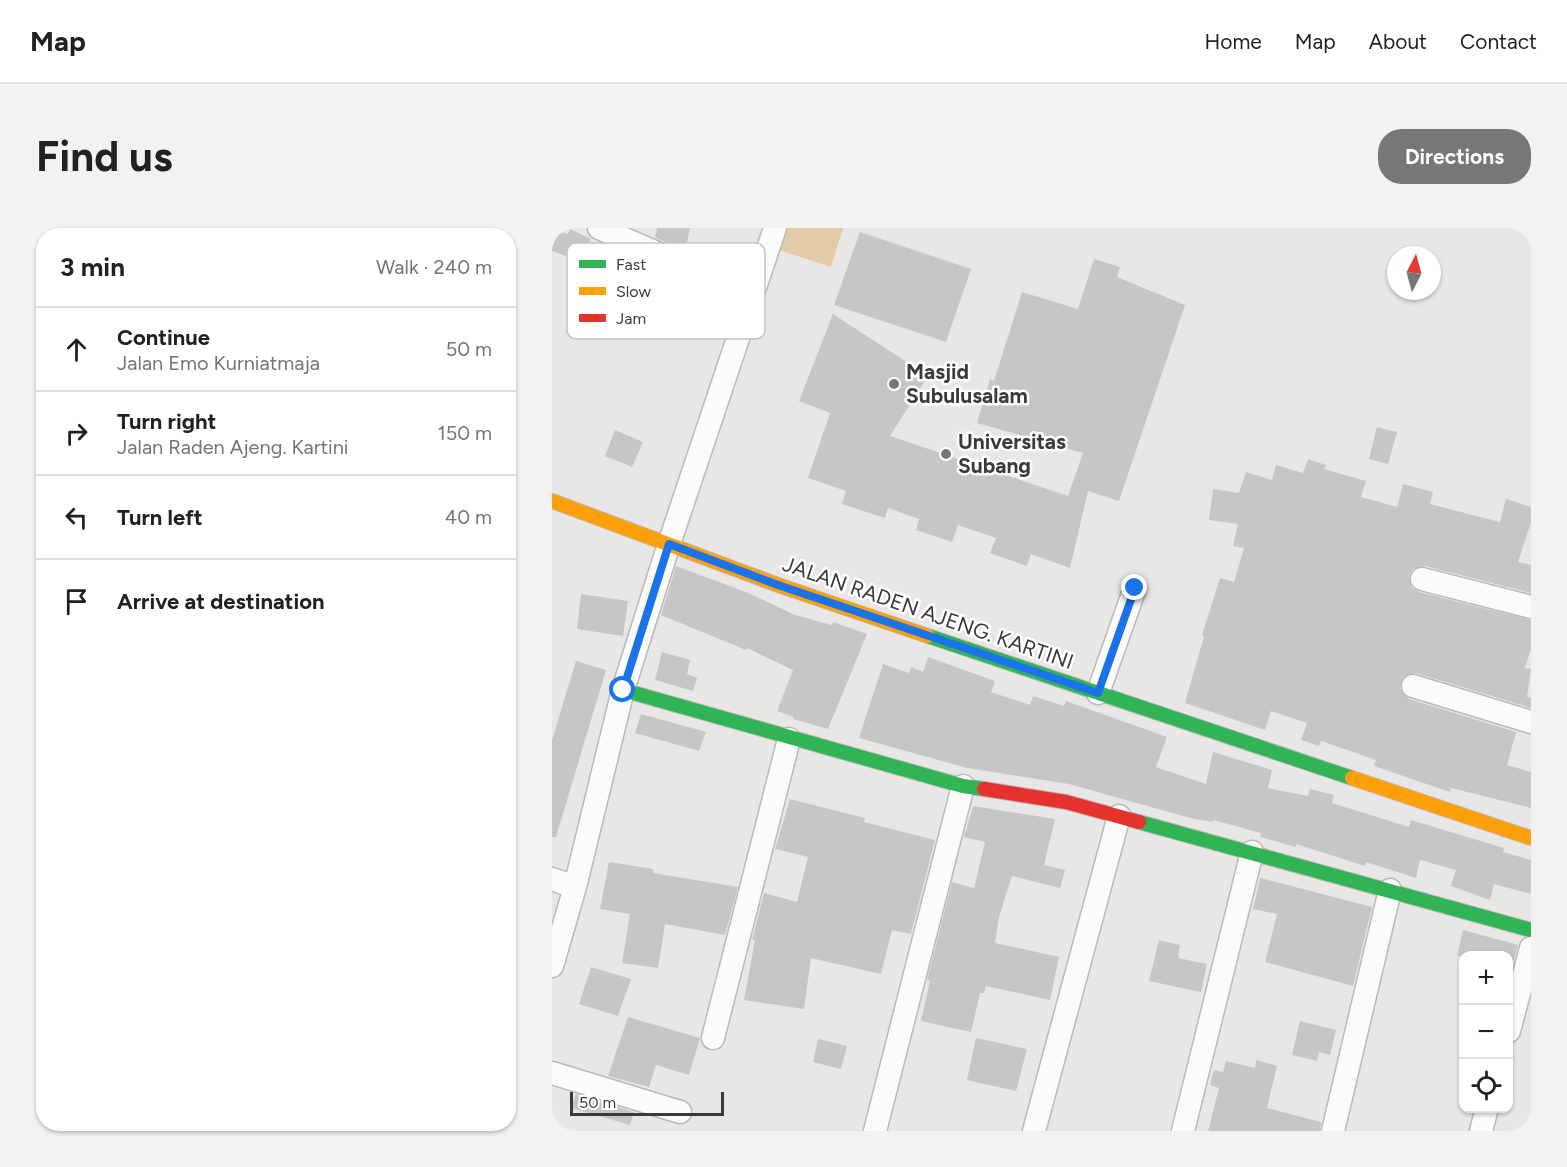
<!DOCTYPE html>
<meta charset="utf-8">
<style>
:root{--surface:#fff;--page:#f2f2f2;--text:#202124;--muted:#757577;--line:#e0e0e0;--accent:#787776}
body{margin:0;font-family:Figtree,sans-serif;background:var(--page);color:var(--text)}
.controls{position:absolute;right:18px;bottom:18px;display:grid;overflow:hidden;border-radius:12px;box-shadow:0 2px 4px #0004}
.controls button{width:54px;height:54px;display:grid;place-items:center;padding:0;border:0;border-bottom:2px solid var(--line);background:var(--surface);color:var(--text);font:30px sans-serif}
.compass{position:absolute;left:835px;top:18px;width:54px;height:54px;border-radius:50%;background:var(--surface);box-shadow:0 2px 4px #0004;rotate:6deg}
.scale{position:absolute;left:18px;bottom:15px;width:154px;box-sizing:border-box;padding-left:6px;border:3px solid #3b3a39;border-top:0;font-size:16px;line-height:21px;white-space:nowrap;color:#3b3a39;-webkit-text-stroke:4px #fff;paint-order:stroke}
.stop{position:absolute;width:18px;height:18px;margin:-14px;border:4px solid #1a73e8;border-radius:50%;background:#fff}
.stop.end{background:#1a73e8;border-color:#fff;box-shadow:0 2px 6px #0008}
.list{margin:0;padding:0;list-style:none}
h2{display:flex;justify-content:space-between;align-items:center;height:78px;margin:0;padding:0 24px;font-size:26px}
h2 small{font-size:20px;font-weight:400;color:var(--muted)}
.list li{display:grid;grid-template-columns:39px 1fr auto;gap:18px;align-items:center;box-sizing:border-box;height:84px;padding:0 24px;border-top:2px solid var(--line)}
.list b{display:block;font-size:22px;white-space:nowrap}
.list p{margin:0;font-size:20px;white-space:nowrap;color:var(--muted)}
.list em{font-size:20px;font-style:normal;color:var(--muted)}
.icon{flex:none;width:33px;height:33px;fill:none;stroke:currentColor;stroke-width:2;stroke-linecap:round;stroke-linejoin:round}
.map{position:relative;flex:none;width:979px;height:903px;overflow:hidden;border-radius:24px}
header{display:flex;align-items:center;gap:36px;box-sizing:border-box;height:84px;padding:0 30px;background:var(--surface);border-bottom:2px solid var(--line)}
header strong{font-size:28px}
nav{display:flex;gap:33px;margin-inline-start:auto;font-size:21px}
.intro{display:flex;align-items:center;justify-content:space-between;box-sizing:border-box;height:144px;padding:0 36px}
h1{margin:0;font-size:42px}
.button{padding:15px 27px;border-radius:24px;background:var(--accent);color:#fff;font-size:21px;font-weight:700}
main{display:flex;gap:36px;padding:0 36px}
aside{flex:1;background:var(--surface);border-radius:24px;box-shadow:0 2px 4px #0004}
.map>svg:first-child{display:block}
.green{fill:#e4cba7}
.building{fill:#c7c5c5}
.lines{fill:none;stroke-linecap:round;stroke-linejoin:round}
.street-casing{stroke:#bab9b8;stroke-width:25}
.fast-casing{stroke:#bab9b8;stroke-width:16}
.slow-casing{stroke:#bab9b8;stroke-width:16}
.jam-casing{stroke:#bab9b8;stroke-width:16}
.street{stroke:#fcfbfb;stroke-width:22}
.fast{stroke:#30b455;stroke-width:14}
.slow{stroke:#ff9f0a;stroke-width:14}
.jam{stroke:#e5322d;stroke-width:14}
.route{stroke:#1a73e8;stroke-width:8}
.poi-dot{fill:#787776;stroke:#fff;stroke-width:2}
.labels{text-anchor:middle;stroke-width:5;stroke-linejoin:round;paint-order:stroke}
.poi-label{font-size:21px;font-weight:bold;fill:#3b3a39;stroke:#fff;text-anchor:start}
.street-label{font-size:21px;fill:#3b3a39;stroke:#fff}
.key{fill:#fff;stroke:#c4c4c4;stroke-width:1.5}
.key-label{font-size:16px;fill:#3b3a39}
</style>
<header>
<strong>Map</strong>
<nav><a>Home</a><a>Map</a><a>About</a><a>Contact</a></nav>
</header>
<div class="intro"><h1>Find us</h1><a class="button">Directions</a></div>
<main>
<aside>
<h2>3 min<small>Walk · 240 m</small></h2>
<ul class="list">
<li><svg class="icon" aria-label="ahead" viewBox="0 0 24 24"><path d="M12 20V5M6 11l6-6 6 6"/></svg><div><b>Continue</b><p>Jalan Emo Kurniatmaja</p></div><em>50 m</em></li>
<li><svg class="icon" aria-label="right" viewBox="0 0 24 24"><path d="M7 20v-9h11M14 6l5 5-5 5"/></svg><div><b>Turn right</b><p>Jalan Raden Ajeng. Kartini</p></div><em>150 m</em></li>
<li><svg class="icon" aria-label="left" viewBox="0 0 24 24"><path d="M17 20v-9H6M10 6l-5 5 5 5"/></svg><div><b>Turn left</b></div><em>40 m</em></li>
<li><svg class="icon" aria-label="arrive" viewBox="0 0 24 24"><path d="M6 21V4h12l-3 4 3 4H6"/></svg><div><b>Arrive at destination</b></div></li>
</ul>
</aside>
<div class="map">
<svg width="979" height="903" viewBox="0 0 979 903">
<rect width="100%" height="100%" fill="#e9e7e6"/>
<path class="green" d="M231,0H291L279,39L224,21Z"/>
<path class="building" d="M105,0H138L133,24L103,9Z
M0,1L16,6L18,1L39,11L31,34L0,23Z
M308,4L419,41L394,114L282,77Z
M542,31L568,39L565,49L633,77L567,273L536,263L518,340L479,326L475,338L438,325L444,310L406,297L400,314L364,302L367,291L336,280L333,290L290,276L294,263L256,250L278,185L247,173L281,86L376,148L338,208L516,268L531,225L425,195L438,151L442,153L470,64L526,81Z
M825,199L845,204L836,236L817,231Z
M63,202L91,214L80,239L53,228Z
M756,231L774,237L772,241L814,253L809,269L845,279L851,256L881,264L878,276L948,294L954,271L979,279V294L966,334L979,337V365L873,338L861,341L857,348L860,360L867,364L979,392V420L973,440L979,441L975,469L979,470V480L864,445L851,449L848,460L857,471L964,504L955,537L979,544V580L899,560L898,564L822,538L824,532L769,513L767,518L749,512L755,495L719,483L713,502L633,475L652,408L650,407L668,350L682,354L692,320L681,318L686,296L657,292L661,261L687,265L694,244L720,252L724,237L751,245Z
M124,338L194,364L243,387L280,397L281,394L315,406L276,501L241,491L242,489L225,483L241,442L195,420L194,422L109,387Z
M29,366L76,373L71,408L25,401Z
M110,424L138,432L135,446L145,450L141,463L103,452Z
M376,429L443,453L439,464L478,477L481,468L512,478L514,473L615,509L604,539L654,556L661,524L720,542L716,560L756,568L758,561L782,567L780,575L857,599L859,592L952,620L951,624L979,632V666L942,656L938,672L899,658L904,642L868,632L864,650L814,634L813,638L744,616V619L708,609L709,605L661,592V594L638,590L517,556L415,540L307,510L331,436L357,445L359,439L371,444Z
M24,433L54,442L4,609H0V512Z
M89,486L154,504L147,523L83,505Z
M238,571L313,590L312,594L383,612L359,706L340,702L329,746L259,730L252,781L192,772L203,712H200L212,665L245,674L256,629L223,621Z
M421,578L503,591L492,637L513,642L508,660L460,648L447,689L443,715L507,729L498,772L434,758L432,765H428L419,804L369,793L378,753L375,752L400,654L422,660L433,614L412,609Z
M57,634L101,641V645L186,659L173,707L113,696L106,740L70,735L78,686L48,681Z
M708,650L820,679L801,758L713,734L725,686L701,681Z
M911,702L966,717L957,752V728H905Z
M607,712L628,717L626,730L655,736L649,764L597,753Z
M39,739L79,751L66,788L27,776Z
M76,789L148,810L137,847L104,837L97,859L56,848Z
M748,793L784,802L778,827L767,824L765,833L740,827Z
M424,810L475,821L464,863L415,852Z
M266,811L295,818L289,841L261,834Z
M704,832L725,838L715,880L769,894L768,903H656L667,860L658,857L662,842L671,844L674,833L703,840Z
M24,866L82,884L78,897L19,880Z"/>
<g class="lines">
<defs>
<path id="street" d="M47,0L103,24L200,73
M870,351L979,379
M861,458L979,494
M546,465L583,360
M0,651L23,659
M0,738L23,659L71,462L117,316L223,0
M957,803L979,720
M161,810L237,511
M0,845L128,884
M323,903L411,558
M482,903L567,588
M631,903L700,624
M781,903L838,662
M929,903L935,880"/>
<path id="fast" d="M376,408L800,550
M71,462L411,558L432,561
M587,594L979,702"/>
<path id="slow" d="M0,273L226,357L376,408
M800,550L979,610"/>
<path id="jam" d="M432,561L514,574L587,594"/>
</defs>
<use href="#street" class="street-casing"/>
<use href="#fast" class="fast-casing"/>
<use href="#slow" class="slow-casing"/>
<use href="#jam" class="jam-casing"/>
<use href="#street" class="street"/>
<use href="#fast" class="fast"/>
<use href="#slow" class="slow"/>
<use href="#jam" class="jam"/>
</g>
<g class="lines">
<path class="route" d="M71,462L117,316L226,357L546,465L583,360"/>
</g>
<g class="poi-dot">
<circle cx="342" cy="156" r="6"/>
<circle cx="394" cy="226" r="6"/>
</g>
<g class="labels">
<g class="poi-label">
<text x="354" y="151">Masjid<tspan x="354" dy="24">Subulusalam</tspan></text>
<text x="406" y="221">Universitas<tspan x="406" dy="24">Subang</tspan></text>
</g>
<g class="street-label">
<text transform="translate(376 385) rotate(19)" y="7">JALAN RADEN AJENG. KARTINI</text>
</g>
</g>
<rect x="15" y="15" width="198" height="96" rx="9" class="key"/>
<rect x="27" y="32" width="27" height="8" fill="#30b455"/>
<rect x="27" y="59" width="27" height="8" fill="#ff9f0a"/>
<rect x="27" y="86" width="27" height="8" fill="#e5322d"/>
<g class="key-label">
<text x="64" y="42">Fast</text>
<text x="64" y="69">Slow</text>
<text x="64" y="96">Jam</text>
</g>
</svg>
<div class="controls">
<button>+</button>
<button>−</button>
<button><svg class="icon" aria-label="locate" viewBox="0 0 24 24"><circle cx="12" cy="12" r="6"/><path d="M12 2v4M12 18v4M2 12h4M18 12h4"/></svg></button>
</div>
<svg class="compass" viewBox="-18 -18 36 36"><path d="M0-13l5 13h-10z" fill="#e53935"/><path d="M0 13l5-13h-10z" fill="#757577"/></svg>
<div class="scale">50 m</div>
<div class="stop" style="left:71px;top:462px"></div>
<div class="stop end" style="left:583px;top:360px"></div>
</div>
</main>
